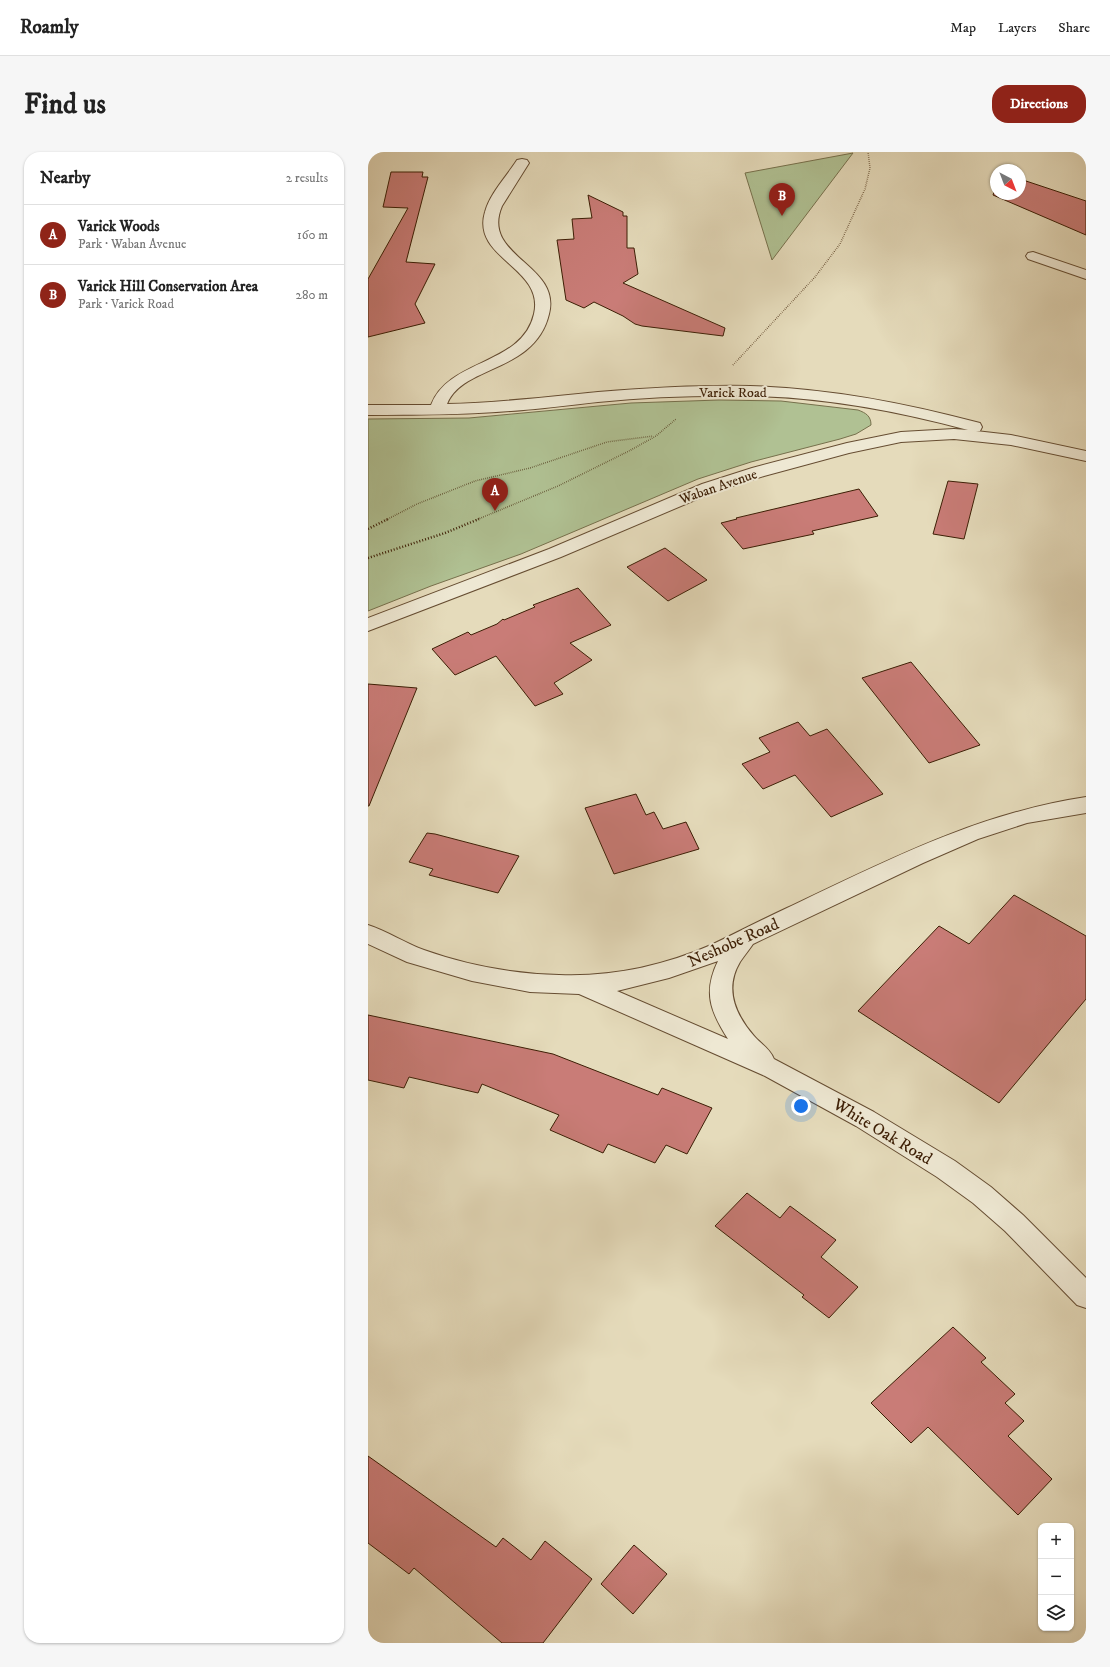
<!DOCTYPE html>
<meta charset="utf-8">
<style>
:root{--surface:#fff;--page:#f6f6f6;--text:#222;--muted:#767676;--line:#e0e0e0;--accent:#8f2418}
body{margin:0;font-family:"IM FELL DW Pica",serif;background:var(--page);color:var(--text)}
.controls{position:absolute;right:12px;bottom:12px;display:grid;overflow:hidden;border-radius:8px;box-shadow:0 1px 3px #0004}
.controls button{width:36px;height:36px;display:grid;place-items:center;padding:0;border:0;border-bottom:1px solid var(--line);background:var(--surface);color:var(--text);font:20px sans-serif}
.compass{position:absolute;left:622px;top:12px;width:36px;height:36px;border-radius:50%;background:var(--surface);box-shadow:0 1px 3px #0004;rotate:138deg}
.you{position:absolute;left:433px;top:954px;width:14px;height:14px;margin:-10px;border:3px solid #fff;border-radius:50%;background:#1a73e8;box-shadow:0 0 0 6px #1a73e833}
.badge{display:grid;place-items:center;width:26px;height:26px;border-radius:50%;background:var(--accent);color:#fff;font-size:13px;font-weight:700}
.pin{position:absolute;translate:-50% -33px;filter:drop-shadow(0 1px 2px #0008)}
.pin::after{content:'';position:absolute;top:21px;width:14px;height:12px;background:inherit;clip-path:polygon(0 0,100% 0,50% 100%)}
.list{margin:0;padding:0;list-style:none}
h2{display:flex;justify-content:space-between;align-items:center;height:52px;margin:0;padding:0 16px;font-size:17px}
h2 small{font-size:13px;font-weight:400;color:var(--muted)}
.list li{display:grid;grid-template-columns:26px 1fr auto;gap:12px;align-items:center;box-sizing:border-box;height:60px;padding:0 16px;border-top:1px solid var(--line)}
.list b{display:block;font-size:15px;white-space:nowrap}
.list p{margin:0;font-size:13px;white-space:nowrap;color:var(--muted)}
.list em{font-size:13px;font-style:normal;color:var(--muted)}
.icon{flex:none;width:22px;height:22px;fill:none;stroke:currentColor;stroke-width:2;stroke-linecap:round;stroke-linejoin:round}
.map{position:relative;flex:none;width:718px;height:1491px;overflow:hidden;border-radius:16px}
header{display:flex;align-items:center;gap:24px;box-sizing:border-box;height:56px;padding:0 20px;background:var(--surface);border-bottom:1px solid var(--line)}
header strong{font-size:19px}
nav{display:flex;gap:22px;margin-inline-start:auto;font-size:14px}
.intro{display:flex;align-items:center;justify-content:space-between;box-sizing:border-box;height:96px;padding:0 24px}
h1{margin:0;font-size:28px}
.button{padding:10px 18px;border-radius:16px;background:var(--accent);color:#fff;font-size:14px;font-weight:700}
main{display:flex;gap:24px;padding:0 24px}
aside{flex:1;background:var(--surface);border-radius:16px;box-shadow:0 1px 3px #0004}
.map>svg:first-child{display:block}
.green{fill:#b0c193;stroke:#76704c}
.building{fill:#c97c77;stroke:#3c1e05}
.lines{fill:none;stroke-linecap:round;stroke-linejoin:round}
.street-casing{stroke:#664d32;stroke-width:2}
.path-far1{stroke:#3c1e05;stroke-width:1.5;stroke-dasharray:0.5 1.5;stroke-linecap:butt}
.path{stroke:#3c1e05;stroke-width:2.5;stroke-dasharray:1 2;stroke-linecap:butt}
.street{fill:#eee8d3;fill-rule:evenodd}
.labels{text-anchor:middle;stroke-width:4;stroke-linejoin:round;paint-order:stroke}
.far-street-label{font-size:14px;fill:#3c1e05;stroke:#eee8d3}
.street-label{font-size:17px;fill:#3c1e05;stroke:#eee8d3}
</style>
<header>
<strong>Roamly</strong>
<nav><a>Map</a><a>Layers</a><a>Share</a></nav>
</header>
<div class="intro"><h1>Find us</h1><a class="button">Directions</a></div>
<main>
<aside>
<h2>Nearby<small>2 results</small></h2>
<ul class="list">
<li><span class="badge">A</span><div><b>Varick Woods</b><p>Park · Waban Avenue</p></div><em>160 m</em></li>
<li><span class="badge">B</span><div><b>Varick Hill Conservation Area</b><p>Park · Varick Road</p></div><em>280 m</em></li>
</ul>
</aside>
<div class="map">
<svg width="718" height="1491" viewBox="0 0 718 1491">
<rect width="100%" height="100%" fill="#e5dbbb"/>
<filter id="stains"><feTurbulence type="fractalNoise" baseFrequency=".005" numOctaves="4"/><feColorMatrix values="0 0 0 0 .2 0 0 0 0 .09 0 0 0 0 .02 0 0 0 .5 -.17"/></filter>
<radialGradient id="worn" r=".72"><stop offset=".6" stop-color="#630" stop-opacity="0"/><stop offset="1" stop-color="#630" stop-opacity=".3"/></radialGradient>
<path class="green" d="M485,1L404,108L377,21Z
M351,248L413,249L490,258C498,261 503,264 503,273L488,282L472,287L383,310L330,327L153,402L63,434L0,459V267L101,266L263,251Z"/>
<path class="building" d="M23,20H55L54,25H60L38,110L67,112L47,152L57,171L0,185V127L40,56L15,55Z
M652,27L718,49V83L625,43L628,35V42H652Z
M220,43L255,60V64H259V96H266L270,122L255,131L357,176L355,184L274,174L267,172L255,164L226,150L216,156L198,148L189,88L206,87L204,67L224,66Z
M580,329L610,332L596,387L565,382Z
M491,337L510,364L444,379L446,382L375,397L353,371L369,367L368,366Z
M297,396L339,428L300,449L259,415Z
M210,436L243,473L202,491L224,508L186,531L195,542L167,554L128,504L87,523L64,497L100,480L103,483L129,472L135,467L136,468L167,455L165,453Z
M543,510L586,562L612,593L561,611L494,526Z
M0,532L49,536L1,654H0Z
M430,570L442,584L459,577L515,642L463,665L427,623L395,637L374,612L402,600L391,586Z
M268,642L278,663L286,660L295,677L318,670L331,697L246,722L217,656Z
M59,681L67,682L151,704L130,741L61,723L65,717L41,710Z
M646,743L718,784V847L631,951L490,859L571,774L601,792Z
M0,863L185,902L290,943L294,936L344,956L319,1002L298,993L287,1011L240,992L235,1001L182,978L191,963L114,932L110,941L41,925L36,936L0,928Z
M379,1041L412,1066L422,1054L468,1088L453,1105L490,1135L461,1166L434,1145L436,1143L347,1074Z
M585,1175L618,1206L613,1210L647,1242L637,1251L656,1269L640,1284L684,1327L650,1363L560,1275L543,1291L503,1251Z
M0,1304L128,1395L135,1386L163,1408L177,1389L224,1427L175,1491H134L46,1416L41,1422L0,1391Z
M266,1393L299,1422L265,1462L233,1432Z"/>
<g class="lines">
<defs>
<path id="street" d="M154,7L159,8L161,11L134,54C112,105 194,112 181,162C167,221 94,213 79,252C130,251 180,245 230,240C280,236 332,233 382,234C460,236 537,251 612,271L614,275L612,279H608L643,283L718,299V309L643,293L586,287L533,290L481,301L396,324L346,340L193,405L0,479V466L181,397L334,332L384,316L479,291L533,280L586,277L600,278C529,259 456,245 382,244C331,243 280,245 230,250C201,253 172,257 143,259C95,263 48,263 0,263V253H63C81,206 154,214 166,162C177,115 103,107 117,60C122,41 139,24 149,8Z
M665,100L718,118V127L660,107L658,104L660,101Z
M718,645V661L659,671L610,687L555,711L385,792C381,798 376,804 372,810C356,837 367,862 386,884C393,892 402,897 406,907L506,960L587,1009L623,1035L655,1063L718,1126V1156L709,1153L637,1079L605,1051L569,1025L488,974L397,924L211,842L162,840L104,829L39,810L0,792V773C19,779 37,791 56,798C98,813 146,822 191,823C243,825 295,814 343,793C368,781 393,768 419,756C516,710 610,661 718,645ZM350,809C335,840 342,859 360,887L249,839L301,826Z"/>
</defs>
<use href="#street" class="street-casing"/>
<path class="path-far1" d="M365,213L447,125L472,92L497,37L502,16L500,0
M18,368L49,352L107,329L162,316L239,290L285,284
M108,368L190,334L261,299L288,284L308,267"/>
<path class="path" d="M0,377L20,367
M0,406L77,381L111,367"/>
<use href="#street" class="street"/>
</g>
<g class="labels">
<g class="far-street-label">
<text x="365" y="245">Varick Road</text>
<text transform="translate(350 334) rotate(-19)" y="5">Waban Avenue</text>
</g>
<g class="street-label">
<text transform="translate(365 790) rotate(-24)" y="6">Neshobe Road</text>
<text transform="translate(515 979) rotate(31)" y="6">White Oak Road</text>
</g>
</g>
<rect width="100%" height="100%" filter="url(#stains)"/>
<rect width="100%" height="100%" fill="url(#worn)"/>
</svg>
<div class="controls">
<button>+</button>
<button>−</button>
<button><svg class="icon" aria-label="layers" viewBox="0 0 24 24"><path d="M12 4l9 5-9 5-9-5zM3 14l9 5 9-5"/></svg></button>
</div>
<svg class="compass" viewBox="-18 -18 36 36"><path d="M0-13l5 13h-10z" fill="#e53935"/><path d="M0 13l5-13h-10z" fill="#767676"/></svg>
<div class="you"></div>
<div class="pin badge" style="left:127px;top:359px">A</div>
<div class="pin badge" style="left:414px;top:64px">B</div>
</div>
</main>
